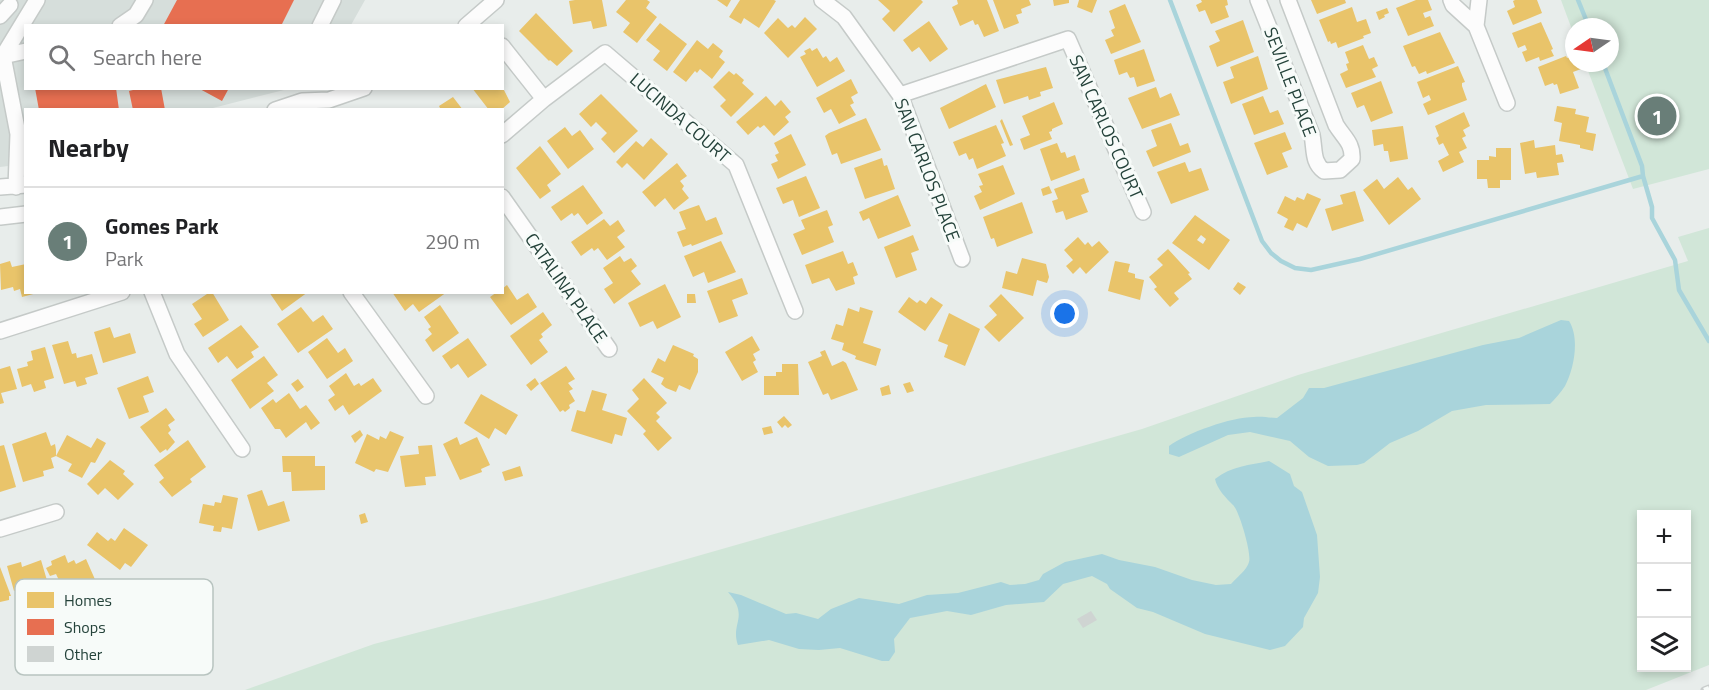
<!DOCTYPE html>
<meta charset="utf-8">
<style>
:root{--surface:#fff;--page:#f6f6f6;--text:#202124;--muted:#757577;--line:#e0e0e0;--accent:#697e78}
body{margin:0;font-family:"Titillium Web",sans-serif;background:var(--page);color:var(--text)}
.controls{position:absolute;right:18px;bottom:18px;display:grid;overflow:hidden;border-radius:0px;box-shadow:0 3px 9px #0003}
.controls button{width:54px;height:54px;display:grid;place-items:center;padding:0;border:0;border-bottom:2px solid var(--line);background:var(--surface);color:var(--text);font:30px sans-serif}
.compass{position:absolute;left:1565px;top:18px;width:54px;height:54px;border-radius:50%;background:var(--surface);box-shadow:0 3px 9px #0003;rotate:257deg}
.you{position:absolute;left:1065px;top:314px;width:21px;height:21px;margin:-15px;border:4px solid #fff;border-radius:50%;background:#1a73e8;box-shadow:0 0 0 9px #1a73e833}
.badge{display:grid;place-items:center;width:39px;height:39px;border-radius:50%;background:var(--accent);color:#fff;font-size:20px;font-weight:700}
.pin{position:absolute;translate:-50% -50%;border:3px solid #fff;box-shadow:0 2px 6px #0006}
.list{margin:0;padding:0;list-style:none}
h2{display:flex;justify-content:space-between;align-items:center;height:78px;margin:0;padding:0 24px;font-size:26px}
h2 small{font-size:20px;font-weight:400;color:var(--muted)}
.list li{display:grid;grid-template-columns:39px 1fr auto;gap:18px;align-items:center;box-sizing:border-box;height:108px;padding:0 24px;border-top:2px solid var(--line)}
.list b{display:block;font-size:22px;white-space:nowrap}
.list p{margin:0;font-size:20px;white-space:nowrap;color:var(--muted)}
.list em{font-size:20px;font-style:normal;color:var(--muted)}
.icon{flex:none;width:33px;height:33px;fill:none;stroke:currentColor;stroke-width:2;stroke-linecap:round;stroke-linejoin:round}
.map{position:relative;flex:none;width:1709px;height:690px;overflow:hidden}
.search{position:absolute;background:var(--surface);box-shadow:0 3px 9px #0003;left:24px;top:24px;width:480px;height:66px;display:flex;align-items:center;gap:15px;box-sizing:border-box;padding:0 21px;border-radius:0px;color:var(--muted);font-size:22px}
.panel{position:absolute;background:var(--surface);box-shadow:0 3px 9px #0003;left:24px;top:108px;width:480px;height:186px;border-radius:0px}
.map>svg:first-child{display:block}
.built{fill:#d6dedb}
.green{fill:#d1e6d8;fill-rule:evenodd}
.water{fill:#a9d4db}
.homes{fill:#e9c46a;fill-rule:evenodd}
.shops{fill:#e76f51}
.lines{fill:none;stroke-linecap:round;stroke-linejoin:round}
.stream{stroke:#a9d4db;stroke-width:4.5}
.building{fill:#cfd4d2}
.minor-casing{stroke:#c5cac8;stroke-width:18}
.minor{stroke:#fcfcfc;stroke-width:15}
.rail-casing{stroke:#c9cdcc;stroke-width:7}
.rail{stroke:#f7fbf9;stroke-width:4.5;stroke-dasharray:14;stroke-linecap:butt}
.labels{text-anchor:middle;stroke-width:6;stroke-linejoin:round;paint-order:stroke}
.street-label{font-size:18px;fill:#24423a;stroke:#f7fbf9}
.key{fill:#f7fbf9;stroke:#b8c4c0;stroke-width:1.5}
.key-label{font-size:16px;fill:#24423a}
</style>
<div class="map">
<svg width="1709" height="690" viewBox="0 0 1709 690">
<rect width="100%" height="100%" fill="#e8edeb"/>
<path class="built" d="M0,0H365L351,25L26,26V88L288,89L209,109L26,110L25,164L0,167Z"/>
<path class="green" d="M1561,0H1709V169L1633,189L1585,63H1610V27H1574V35Z
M1709,228V665L1646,690H245L374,644L547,599L1142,429L1298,375L1688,261L1678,237ZM1642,514H1686V668H1642Z"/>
<path class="water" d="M1561,320L1569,321C1580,338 1574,369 1565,386C1561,392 1555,399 1550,404L1486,405L1452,411L1418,431L1390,443L1364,463L1357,465L1328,466L1309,457L1290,441L1250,432L1228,435L1179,457L1169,454V446C1187,433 1231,417 1254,417C1262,416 1270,418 1277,418L1303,398L1309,388H1324L1483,345L1519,338Z
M1269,461L1290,474L1294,486L1302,492L1317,535L1320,577L1318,593L1304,618L1303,627L1285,646L1270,650L1205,634L1153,612L1137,608L1110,589L1107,584L1092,576L1063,584L1044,602L1006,605L971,615L947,611L910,618L894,639L895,652L889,661H882L840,648L819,650L799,649L769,640L738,645C730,623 750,617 728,592L741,595L786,614L796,613L818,619L831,609L859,598L899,604L927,595L958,593L1001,582L1010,585L1025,584L1039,580L1043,574L1065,562L1102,554L1119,560L1155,567L1192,580L1216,585L1231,584C1236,578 1247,570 1249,562C1252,554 1239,510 1233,505C1226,498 1217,489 1215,479C1231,466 1250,465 1269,461Z"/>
<path class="homes" d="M575,0H602L607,26L593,29L591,21L573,24L569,1Z
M626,0H647L650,2L646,8L657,17L637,43L623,32L630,23L616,12Z
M717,0H731L727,7Z
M740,0H774L776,1L759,28L744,18L741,24L729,17Z
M878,0H921L923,2L894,32L882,19L890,11Z
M957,0H987L999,31L984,37L978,24L975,25L973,20L960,26L952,7L958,4Z
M993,0H1029L1031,5L1021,9L1022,13L1016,15L1019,23L1004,29Z
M1053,0H1069V3L1054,6Z
M1079,0H1097L1092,13L1077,7Z
M1201,0H1227L1228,5L1225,6L1229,17L1211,24L1205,10L1199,12L1196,5L1202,2Z
M1311,0H1345L1346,3L1317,14Z
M1416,0H1428L1432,10L1423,13L1425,18L1430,16L1434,26L1408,36L1396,8Z
M1515,0H1537L1542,13L1513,25L1507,11L1515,7L1513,1Z
M1125,4L1141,42L1111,54L1105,40L1114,36L1111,30L1115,28L1109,11Z
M1352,7L1357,22L1366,19L1371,33L1363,36L1364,38L1338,48L1336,42L1331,44L1330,41L1328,42L1319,20Z
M1387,8L1389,13L1384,15L1385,17L1379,20L1376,12Z
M536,13L573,51L557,66L550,60L549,61L519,31Z
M805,17L817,29L788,58L764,33L778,18L788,28L792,25L795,28Z
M1243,20L1254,52L1217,67L1209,46L1220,41L1215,31Z
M929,21L948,49L930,62L919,47L912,52L903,40Z
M1541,22L1553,49L1551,50L1554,56L1540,61L1539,57L1526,62L1522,52L1527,50L1525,45L1518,48L1512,33Z
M660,23L687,44L667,71L653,60L660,51L646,40Z
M1440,32L1455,63L1427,74L1426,71L1419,74L1415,66L1412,67L1403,46Z
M697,40L708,49L713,43L723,51L719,57L725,62L712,79L700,69L697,73L695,71L686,82L673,72Z
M1363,45L1369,59L1374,57L1378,66L1372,69L1376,77L1346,88L1340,74L1348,70L1346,64L1349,63L1345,52Z
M810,48L812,51L817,48L823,58L826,56L830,62L837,57L845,71L817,87L800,57L806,54L804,51Z
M1144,49L1155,81L1137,87L1134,77L1130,78L1127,72L1119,75L1114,60Z
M1574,55V63H1578L1581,69L1573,72L1579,88L1560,94L1557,84L1554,85L1553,83L1545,86L1538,67L1566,56L1567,58Z
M1258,56L1268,89L1231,104L1223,82L1234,78L1230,67Z
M1458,66L1465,82L1462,83V86L1467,100L1428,115L1423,104L1431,100L1429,95L1423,98L1417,82Z
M1046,67L1053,88L1040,92L1041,96L1029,100L1028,96L1004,104L996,80Z
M729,71L734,75L736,73L744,80L742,83L754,94L731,117L720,106L726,100L713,87Z
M851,79L858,93L851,97L854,103L850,105L856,115L839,124L831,109L824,113L816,98Z
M1381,81L1393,113L1371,122L1364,105L1357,108L1351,93Z
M986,84L996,107L949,129L940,108Z
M1156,87L1160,98L1171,93L1180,115L1142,129L1128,98Z
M472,88H503L510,102L501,110H489Z
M601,94L638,131L614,153L601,139L607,133L596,122L591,127L579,114Z
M766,96L775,106L781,100L791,112L785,117L789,122L774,136L764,125L760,128L758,126L748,135L736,122Z
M1263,96L1270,113L1278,110L1284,124L1254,135L1242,104Z
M453,97L463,110H441L439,106Z
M1054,102L1063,124L1052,129V131L1049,132L1052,139L1024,150L1020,139L1030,135L1022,116Z
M1557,106L1576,109L1575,114L1589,117L1586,132L1596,134L1593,151L1580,148V145L1559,141L1562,123L1554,121Z
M1464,112L1470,126L1463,130L1466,136L1462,138L1467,148L1459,152L1464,162L1443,172L1438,161L1449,155L1443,143L1439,145L1436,138L1439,136L1435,126Z
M866,118L881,150L841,164L837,153L832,155L825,136L829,133Z
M1002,119L1013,145L1010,146L1000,121Z
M1171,123L1180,146L1188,143L1191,152L1153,167L1146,151L1157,146L1151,130Z
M996,125L1004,143L1001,144L1006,156L977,169L973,158L969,160L966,153L959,156L953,142Z
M1403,126L1408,159L1390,162L1388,151H1384L1383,144L1374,146L1372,130Z
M565,127L572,136L580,130L594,149L568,169L547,141Z
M1285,132L1292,149L1282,153L1288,167L1267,175L1254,143Z
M791,134L806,165L778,179L771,164L778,161L775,155L779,153L774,143Z
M651,138L668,154L644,180L627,163L622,168L616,162L636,141L643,147Z
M1534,140L1535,148L1555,145L1556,155L1562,154L1564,162L1557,163L1559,175L1537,178L1536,172L1525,174L1520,143Z
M1057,143L1061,153L1065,152L1067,158L1075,155L1080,170L1051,181L1040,149Z
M540,146L561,174L547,185L551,191L540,199L516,168Z
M1496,148H1511V180H1500V188H1488L1487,179H1477V160H1489V156L1496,157Z
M882,158L884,166L887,165L895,189L865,199L854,168Z
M1185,162L1189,172L1201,168L1209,190L1171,204L1157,172Z
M677,163L687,176L680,181L684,186L682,189L689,198L674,210L665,198L655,207L642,192Z
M1003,165L1015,194L980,210L974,196L982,192L979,186L983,185L978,174Z
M806,176L820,208L799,217L793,200L783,204L776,188Z
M1398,177L1408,190L1412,187L1421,199L1389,225L1363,190L1377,179L1384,189Z
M1084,178L1089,192L1081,195L1088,212L1066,220L1063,211L1056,213L1052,201L1058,199L1054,189Z
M583,185L603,213L587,225L578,213L574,216L572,213L561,221L551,207Z
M1049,186L1052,193L1043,196L1041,189Z
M1355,191L1364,221L1332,231L1325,209L1343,204L1340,195Z
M1307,193L1321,199L1307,228L1297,223L1293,231L1284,227L1288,219L1277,213L1285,196L1295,201L1297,197L1304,200Z
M898,195L911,226L878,239L869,218L863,221L859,212Z
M1022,202L1033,233L997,247L994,238L991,239L983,217Z
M699,205L706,221L716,217L723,234L692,246L691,244L683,247L677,232L686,229L679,212Z
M827,210L833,225L828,227L834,242L802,255L793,234L805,229L801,220Z
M1195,215L1230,240L1209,270L1172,243ZM1201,235L1206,239L1203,244L1197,240Z
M604,219L610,226L618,220L625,231L617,237L625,247L607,260L598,248L594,251L592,248L581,256L571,242Z
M913,235L919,250L911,253L917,270L896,278L884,247Z
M1078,237L1085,245L1088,242L1092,247L1099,241L1109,252L1086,274L1080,267L1073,274L1066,266L1073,260L1064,250Z
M721,241L736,272L708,283L704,272L693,277L684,256Z
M1168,249L1190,273L1188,274L1192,279L1174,293L1179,299L1170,307L1154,289L1157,287L1149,277L1163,265L1157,259Z
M843,251L848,264L853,262L858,275L853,277L855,284L836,291L829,278L812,284L805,265Z
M620,256L624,262L631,258L637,266L631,271L641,284L614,304L604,289L613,283L603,268Z
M1022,258L1046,264L1049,277L1047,283L1037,280L1033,296L1002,288L1006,271L1017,274Z
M10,261L12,267L26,264V292L37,293L22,297L20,289L14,291L13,287L1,290L0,264Z
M1115,261L1130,264L1128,272L1135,274V278L1144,280L1140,300L1108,291Z
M742,278L748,294L732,300L738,316L719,323L707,291Z
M1238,282L1246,287L1240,295L1233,289Z
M665,284L681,317L657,329L653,321L640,327L628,303Z
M507,285L517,300L528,293L537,307L511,325L490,297L497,292H502V289Z
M210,292H212L229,320L203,337L194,324L202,319L192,304Z
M269,292H308L282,311Z
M392,292H447L419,312L413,304L405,311Z
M687,294H695L696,303H687Z
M1001,294L1024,318L999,342L984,327L997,315L989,306Z
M909,297L917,303L920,300L926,304L931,297L943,305L925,331L898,312Z
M440,305L459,333L433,352L425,340L432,334L428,329L431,327L424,317Z
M301,307L313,322L323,315L333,329L298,353L277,324Z
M860,307L873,311L863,343L881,349L876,366L855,359L856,356L842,350L844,343L831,339L836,324L843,326L848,308L859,312Z
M543,312L552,325L541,334L543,337L539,340L548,352L531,365L510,336Z
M949,313L980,329L965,366L944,357L948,345L938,341Z
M241,325L259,347L251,352L254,357L237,369L227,356L218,363L208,348Z
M110,327L114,338L130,333L136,353L103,363L94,332Z
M752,336L760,350L753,354L756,360L753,362L758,372L742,381L725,352Z
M327,338L338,353L345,348L353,361L327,379L308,352Z
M468,338L487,365L468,378L458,364L451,369L442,356Z
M68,341L72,354L76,353L77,358L92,354L98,374L85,378L87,384L77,387L75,381L64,384L52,345Z
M673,345L694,354L693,356L698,359V372L690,390L679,385L676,392L666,388L661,384L664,378L651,372L658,358L665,362Z
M45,347L54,378L44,381L46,388L34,392L31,384L22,387L17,369L28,366L27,362L33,360L31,351Z
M825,350L832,366L843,361L846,363L858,390L831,400L828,393L823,395L808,362L822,356L820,352Z
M264,356L278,375L267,383L274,391L250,409L231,380Z
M782,364H798L799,395H764V376H776V372H782Z
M10,366L17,389L1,393L4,403L0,404V369Z
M566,366L575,379L568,383L573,389L569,391L575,401L569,405L570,408L565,412L563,410L560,412L540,383Z
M346,373L354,386L359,383L361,386L373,378L382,391L349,415L343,405L335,411L328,400L335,395L329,386Z
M148,376L154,392L143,396L149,412L129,419L117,388Z
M535,378L539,384L531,391L526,385Z
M644,378L667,403L656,413L660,417L656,421L672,438L658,451L643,434L646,431L627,411L639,399L632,390Z
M298,379L304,387L297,392L291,384Z
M910,382L914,391L907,393L903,384Z
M889,385L891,394L882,396L880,388Z
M592,390L607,394L602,410L627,418L622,436L615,434L612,444L571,431L577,410L585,412Z
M289,393L300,409L306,405L320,423L311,430L306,422L286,438L280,429H275L261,408L273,399L276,403Z
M481,394L518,415L506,435L495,428L489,439L464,423Z
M166,408L175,420L168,425L171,430L168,433L175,442L167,451L166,449L160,453L140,427Z
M784,416L792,425L788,428L785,425L782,428L777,422Z
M771,426L773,433L764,435L762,428Z
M360,430L363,435L355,443L351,436Z
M390,431L404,437L388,472L376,469L374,472L355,463L367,434L379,440L380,436L386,439Z
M46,432L51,446L55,444L56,450V456L51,458L54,468L43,471L44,476L23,482L12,444Z
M67,435L91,448L97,438L106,443L95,463L91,462L82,478L68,471L72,464L56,456Z
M457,437L460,445L477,437L490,465L481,469L482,472L460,480L443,444Z
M188,440L206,467L190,479L192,482L172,497L159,482L164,478L154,465Z
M4,445L16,487L0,492V446Z
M432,445L436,476L425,477L426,485L405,487L400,456L419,454L418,446Z
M282,456H315V466H325V490L292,491L291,472H283Z
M110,460L125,471L123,474L134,484L118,500L105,488L98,495L87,484Z
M520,466L523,476L505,481L502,472Z
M262,490L268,506L284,501L290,521L258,531L247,495Z
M223,495L238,498L232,529L222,527L221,532L213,531L214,526L199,523L203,504L214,506L215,502L221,503Z
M365,513L368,522L361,524L359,515Z
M124,528L148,545L131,567L125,563L120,570L87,545L97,532L108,541L111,538L115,541Z
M65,555L68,563L74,560L76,564L86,559L97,584L81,592L78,584L73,587L74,590L65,593L56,574L50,576L46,568L52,565L51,561Z
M41,560L51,594L32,600L28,587L14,591L7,566L21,562L22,567Z
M0,567L11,596H9V600L0,602Z"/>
<path class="shops" d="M177,0H294L281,26H163Z
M35,88H116L119,110H39Z
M141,88H161L165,110H133L129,91Z
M198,88H229L222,101Z"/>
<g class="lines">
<path class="stream" d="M1170,0L1262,241L1271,253L1281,261L1295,268L1311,270L1360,259L1643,176
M1578,0L1589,27
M1603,63L1642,166L1643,176L1652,207V218L1675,260L1679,290L1709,341"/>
</g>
<path class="building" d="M1091,611L1097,620L1083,628L1077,619Z"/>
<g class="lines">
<defs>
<path id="minor" d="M822,0L844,17L900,95L962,259
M1258,0L1312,135C1315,150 1312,162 1324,171L1340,170L1352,159C1353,143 1344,138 1336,125L1288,0
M1451,0L1453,5L1476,26L1507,103
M0,16L10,5
M120,26L136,15L145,0
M320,26L333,0
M466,26L496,0
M1476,26L1479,0
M502,46L544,99
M0,55L3,56L26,51
M900,95L1068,39L1143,212
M275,110L302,101L329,100L364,88
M502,135L544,99L605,53L736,165L795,311
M0,187L26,185
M16,187L18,134L3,56L37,0
M502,197L609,349
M0,217L26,214
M152,292L177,354L242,449
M351,292L426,396
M0,331L122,292
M0,529L56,512"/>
</defs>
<use href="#minor" class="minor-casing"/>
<use href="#minor" class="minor"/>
<defs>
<path id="rail" d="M1704,690L1709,688"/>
</defs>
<use href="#rail" class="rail-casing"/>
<use href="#rail" class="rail"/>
</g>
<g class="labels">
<g class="street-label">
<text transform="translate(1290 82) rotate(69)" y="6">SEVILLE PLACE</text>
<text transform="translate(680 118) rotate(41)" y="6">LUCINDA COURT</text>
<text transform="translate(1106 127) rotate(66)" y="6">SAN CARLOS COURT</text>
<text transform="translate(927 170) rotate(69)" y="6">SAN CARLOS PLACE</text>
<text transform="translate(566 288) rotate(55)" y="6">CATALINA PLACE</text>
</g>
</g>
<rect x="15" y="579" width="198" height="96" rx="9" class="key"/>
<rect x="27" y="592" width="27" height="16" fill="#e9c46a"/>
<rect x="27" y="619" width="27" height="16" fill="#e76f51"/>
<rect x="27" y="646" width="27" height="16" fill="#cfd4d2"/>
<g class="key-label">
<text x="64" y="606">Homes</text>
<text x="64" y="633">Shops</text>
<text x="64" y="660">Other</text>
</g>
</svg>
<div class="controls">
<button>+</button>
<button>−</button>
<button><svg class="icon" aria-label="layers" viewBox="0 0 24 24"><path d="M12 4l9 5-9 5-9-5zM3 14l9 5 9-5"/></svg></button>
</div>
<svg class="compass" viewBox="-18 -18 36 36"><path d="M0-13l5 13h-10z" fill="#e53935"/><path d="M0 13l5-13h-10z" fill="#757577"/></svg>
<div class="you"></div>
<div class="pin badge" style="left:1657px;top:116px">1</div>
<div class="search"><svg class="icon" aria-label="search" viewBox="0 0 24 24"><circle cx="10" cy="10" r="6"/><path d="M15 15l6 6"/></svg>Search here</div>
<section class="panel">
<h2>Nearby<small></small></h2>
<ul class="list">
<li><span class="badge">1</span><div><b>Gomes Park</b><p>Park</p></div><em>290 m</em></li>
</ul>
</section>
</div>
